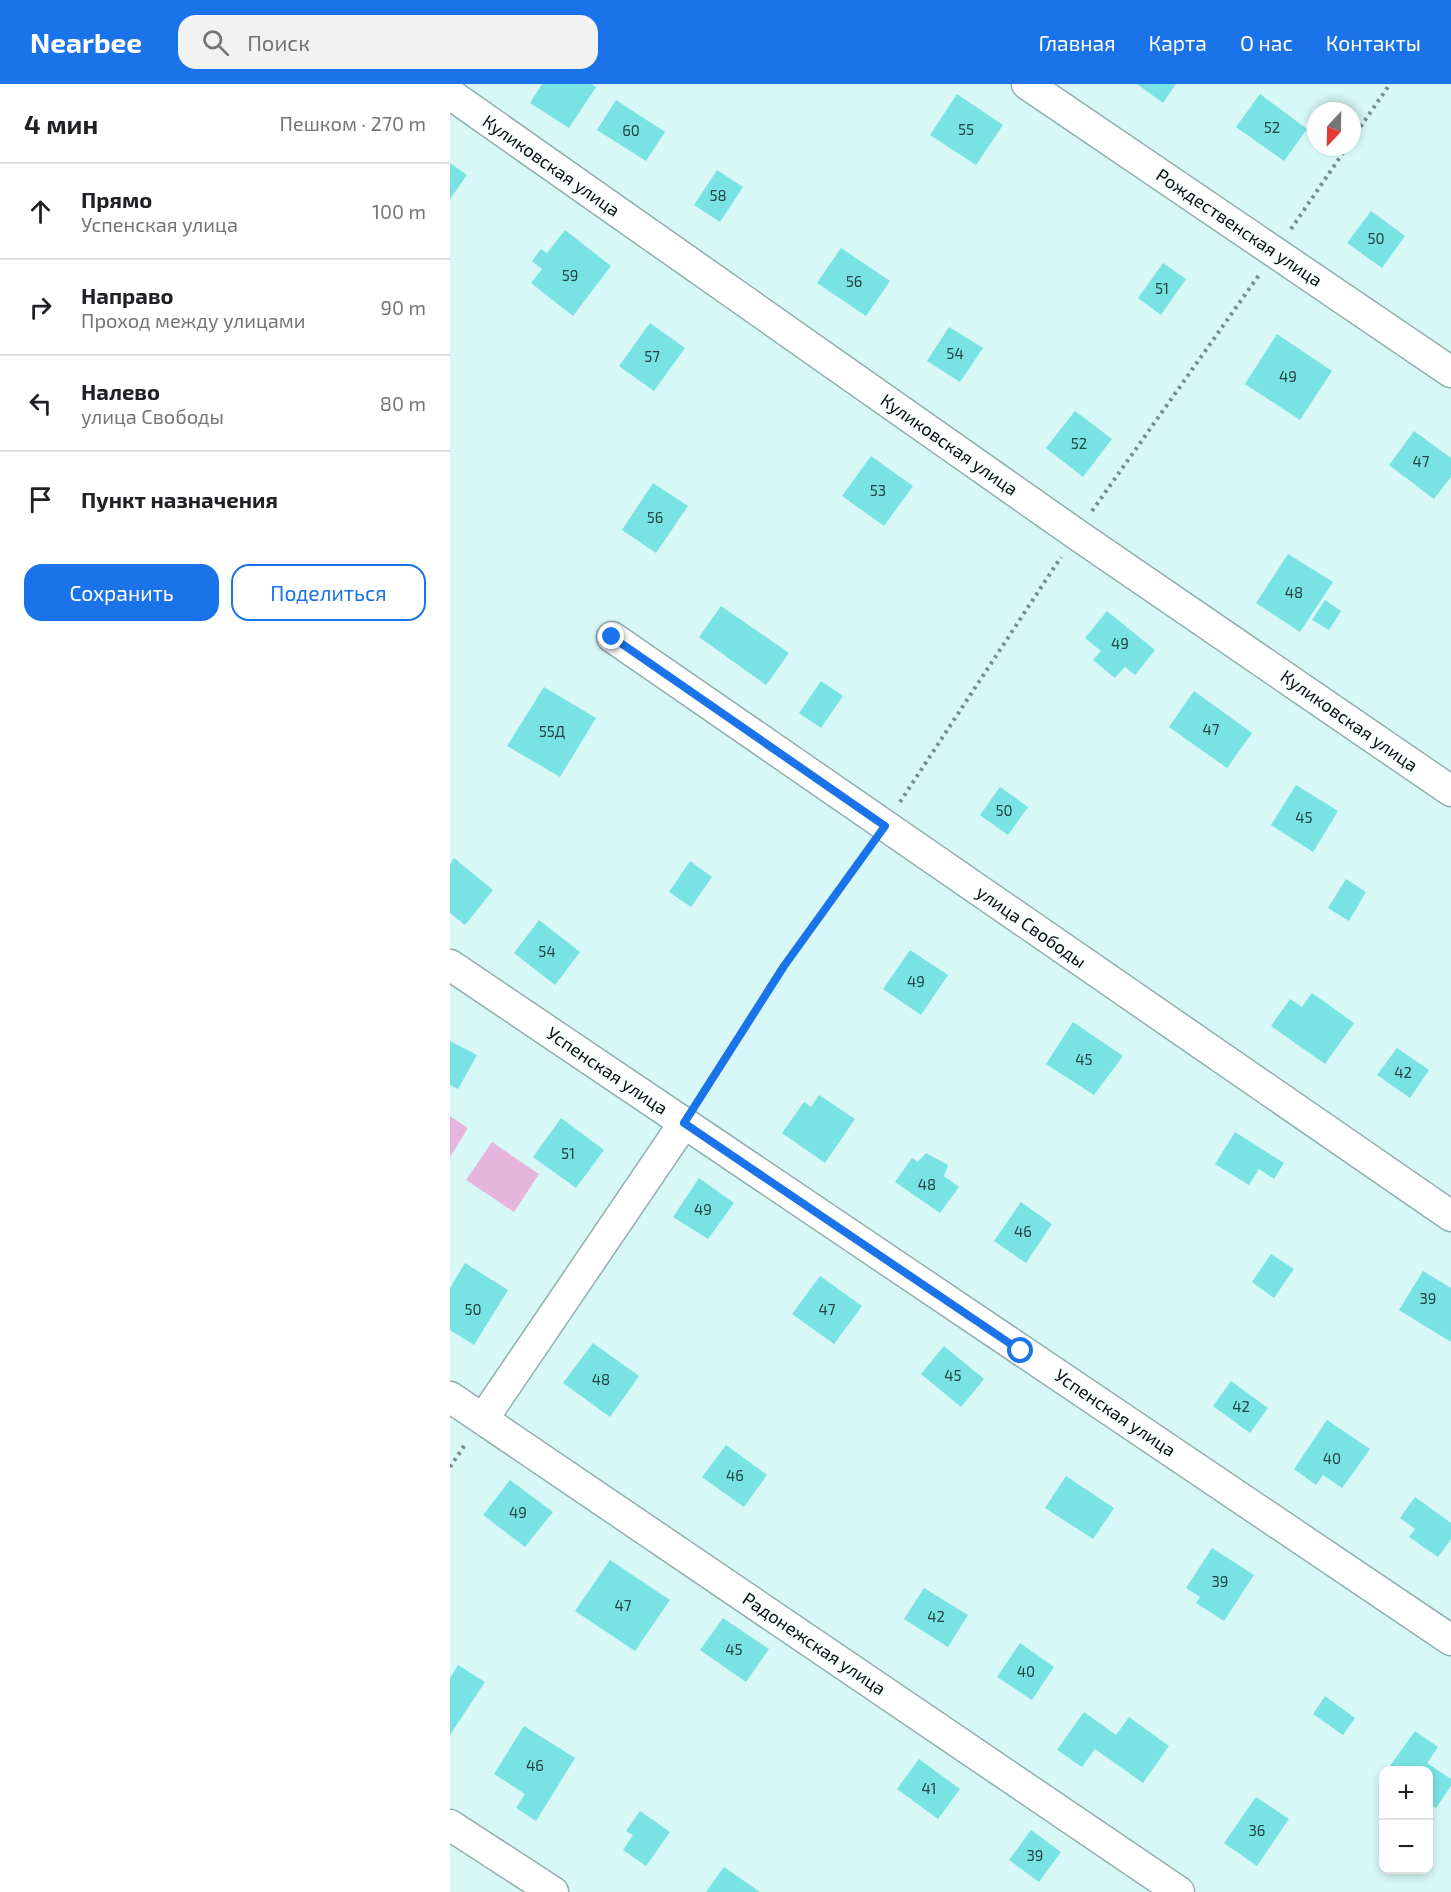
<!DOCTYPE html>
<html lang="ru">
<meta charset="utf-8">
<style>
:root{--surface:#fff;--page:#f2f2f2;--text:#202124;--muted:#757577;--line:#e0e0e0;--accent:#1a73e8}
body{margin:0;font-family:"Exo 2",sans-serif;background:var(--page);color:var(--text)}
.controls{position:absolute;right:18px;bottom:18px;display:grid;overflow:hidden;border-radius:12px;box-shadow:0 3px 9px #0003}
.controls button{width:54px;height:54px;display:grid;place-items:center;padding:0;border:0;border-bottom:2px solid var(--line);background:var(--surface);color:var(--text);font:30px sans-serif}
.compass{position:absolute;left:857px;top:18px;width:54px;height:54px;border-radius:50%;background:var(--surface);box-shadow:0 3px 9px #0003;rotate:202deg}
.stop{position:absolute;width:18px;height:18px;margin:-14px;border:4px solid #1a73e8;border-radius:50%;background:#fff}
.stop.end{background:#1a73e8;border-color:#fff;box-shadow:0 2px 6px #0008}
.list{margin:0;padding:0;list-style:none}
h2{display:flex;justify-content:space-between;align-items:center;height:78px;margin:0;padding:0 24px;font-size:26px}
h2 small{font-size:20px;font-weight:400;color:var(--muted)}
.list li{display:grid;grid-template-columns:39px 1fr auto;gap:18px;align-items:center;box-sizing:border-box;height:96px;padding:0 24px;border-top:2px solid var(--line)}
.list b{display:block;font-size:22px;white-space:nowrap}
.list p{margin:0;font-size:20px;white-space:nowrap;color:var(--muted)}
.list em{font-size:20px;font-style:normal;color:var(--muted)}
.actions{display:flex;gap:12px;padding:18px 24px}
.actions a{flex:1;padding:14px 0;border:2px solid var(--accent);border-radius:18px;text-align:center;font-size:21px;color:var(--accent)}
.actions .main{background:var(--accent);color:#fff}
.icon{flex:none;width:33px;height:33px;fill:none;stroke:currentColor;stroke-width:2;stroke-linecap:round;stroke-linejoin:round}
.map{position:relative;flex:none;width:1001px;height:1808px;overflow:hidden}
header{display:flex;align-items:center;gap:36px;box-sizing:border-box;height:84px;padding:0 30px;background:var(--accent);color:#fff}
header strong{font-size:28px}
nav{display:flex;gap:33px;margin-inline-start:auto;font-size:21px}
.search{width:420px;height:54px;background:var(--page);display:flex;align-items:center;gap:15px;box-sizing:border-box;padding:0 21px;border-radius:18px;color:var(--muted);font-size:22px}
main{display:flex}
aside{flex:1;background:var(--surface)}
.map>svg:first-child{display:block}
.green{fill:#e6b5dd}
.building{fill:#79e2e2}
.lines{fill:none;stroke-linecap:round;stroke-linejoin:round}
.street-casing{stroke:#90afae;stroke-width:33}
.path{stroke:#778e8d;stroke-width:4;stroke-dasharray:3 4.5;stroke-linecap:butt}
.street{stroke:#fff;stroke-width:30}
.route{stroke:#1a73e8;stroke-width:8}
.labels{text-anchor:middle;stroke-width:4.5;stroke-linejoin:round;paint-order:stroke}
.number-label{font-size:15px;fill:#234544}
.street-label{font-size:18px;fill:#061110;stroke:#f9ffff}
</style>
<header>
<strong>Nearbee</strong>
<div class="search"><svg class="icon" aria-label="search" viewBox="0 0 24 24"><circle cx="10" cy="10" r="6"/><path d="M15 15l6 6"/></svg>Поиск</div>
<nav><a>Главная</a><a>Карта</a><a>О нас</a><a>Контакты</a></nav>
</header>
<main>
<aside>
<h2>4 мин<small>Пешком · 270 m</small></h2>
<ul class="list">
<li><svg class="icon" aria-label="ahead" viewBox="0 0 24 24"><path d="M12 20V5M6 11l6-6 6 6"/></svg><div><b>Прямо</b><p>Успенская улица</p></div><em>100 m</em></li>
<li><svg class="icon" aria-label="right" viewBox="0 0 24 24"><path d="M7 20v-9h11M14 6l5 5-5 5"/></svg><div><b>Направо</b><p>Проход между улицами</p></div><em>90 m</em></li>
<li><svg class="icon" aria-label="left" viewBox="0 0 24 24"><path d="M17 20v-9H6M10 6l-5 5 5 5"/></svg><div><b>Налево</b><p>улица Свободы</p></div><em>80 m</em></li>
<li><svg class="icon" aria-label="arrive" viewBox="0 0 24 24"><path d="M6 21V4h12l-3 4 3 4H6"/></svg><div><b>Пункт назначения</b></div></li>
</ul>
<div class="actions"><a class="main">Сохранить</a><a>Поделиться</a></div>
</aside>
<div class="map">
<svg width="1001" height="1808" viewBox="0 0 1001 1808">
<rect width="100%" height="100%" fill="#d7f8f7"/>
<path class="green" d="M0,1032L18,1044L0,1073Z
M42,1058L89,1090L64,1128L16,1096Z"/>
<path class="building" d="M92,0H141L146,3L119,44L80,19Z
M687,0H726L713,19Z
M507,10L553,41L526,81L480,51Z
M810,10L857,45L834,77L786,43Z
M166,16L215,48L196,77L147,46Z
M0,79L17,91L0,115Z
M267,86L293,103L270,138L244,121Z
M921,127L955,152L932,184L897,159Z
M115,146L161,182L123,232L81,199L92,185L82,177L91,165L97,169Z
M391,164L440,197L416,232L367,199Z
M713,179L736,195L711,231L688,214Z
M200,239L235,264L204,307L169,282Z
M499,243L533,264L510,298L477,277Z
M827,250L882,287L850,336L795,300Z
M625,327L662,355L633,393L596,364Z
M964,347L1001,374V393L984,415L939,381Z
M421,372L463,402L434,442L392,412Z
M203,399L238,422L206,469L172,446Z
M838,470L883,498L850,548L806,519Z
M875,516L891,527L879,546L862,536Z
M271,522L339,569L316,601L249,553Z
M657,527L705,566L685,591L675,583L665,594L643,576L651,567L635,554Z
M371,597L393,612L371,644L349,629Z
M94,603L146,634L110,693L57,662Z
M744,607L802,649L777,684L719,643Z
M846,701L888,727L863,768L821,741Z
M550,703L578,723L558,751L530,731Z
M4,774L43,806L15,841L0,829V780Z
M240,777L262,793L241,823L219,808Z
M896,795L916,808L899,837L878,824Z
M89,836L130,868L105,901L64,869Z
M460,866L498,891L471,931L433,905Z
M862,909L904,939L875,980L821,942L840,915L852,923Z
M623,938L673,972L644,1011L596,980Z
M0,957L27,971L8,1005L0,1001Z
M947,964L979,986L960,1014L927,991Z
M369,1011L405,1035L375,1079L332,1049L354,1018L361,1023Z
M111,1034L154,1066L126,1104L83,1073Z
M785,1048L834,1079L824,1095L809,1085L799,1101L765,1080Z
M476,1069L498,1081L494,1092L509,1103L490,1129L445,1098L462,1074L468,1078Z
M249,1094L284,1119L258,1155L223,1133Z
M571,1118L602,1140L576,1179L544,1157Z
M821,1170L844,1185L824,1214L802,1198Z
M15,1179L58,1206L24,1261L0,1246V1204Z
M973,1187L1001,1204V1258L949,1226Z
M370,1192L412,1222L384,1260L342,1230Z
M143,1259L189,1292L160,1333L113,1299Z
M494,1262L534,1295L511,1323L471,1290Z
M781,1297L818,1324L800,1349L763,1322Z
M877,1336L920,1365L892,1404L873,1391L866,1401L844,1385Z
M276,1361L317,1391L294,1423L252,1393Z
M616,1392L664,1424L643,1455L595,1424Z
M60,1396L103,1428L75,1463L33,1431Z
M965,1413L1001,1439V1455L988,1473L959,1453L965,1445L950,1434Z
M762,1464L804,1491L774,1537L746,1519L750,1513L736,1504Z
M160,1476L220,1516L185,1567L125,1527Z
M474,1504L518,1531L498,1563L454,1535Z
M273,1534L319,1565L296,1598L250,1566Z
M570,1559L604,1583L582,1616L547,1593Z
M8,1581L35,1598L0,1651V1594Z
M875,1612L905,1634L893,1651L863,1630Z
M634,1628L666,1651L679,1633L719,1662L693,1699L645,1665L632,1683L607,1666Z
M74,1642L125,1674L86,1737L66,1724L75,1710L44,1690Z
M965,1647L988,1663L977,1679L1001,1695V1702L986,1724L978,1719V1686H937Z
M469,1675L510,1705L488,1735L447,1705Z
M806,1713L839,1735L807,1782L774,1759Z
M190,1727L220,1748L196,1782L173,1766L183,1751L176,1747Z
M581,1746L611,1768L589,1798L559,1776Z
M274,1783L310,1808H256Z"/>
<g class="lines">
<defs>
<path id="street" d="M577,0L1001,288
M0,10L626,450L1001,707
M162,553L1001,1132
M0,881L1001,1556
M0,1313L729,1808
M33,1335L234,1039
M0,1741L103,1808"/>
</defs>
<use href="#street" class="street-casing"/>
<path class="path" d="M902,55L940,0
M841,145L897,63
M642,427L809,191
M450,718L611,473
M248,1016L334,881L419,764
M0,1383L16,1359"/>
<use href="#street" class="street"/>
</g>
<g class="lines">
<path class="route" d="M162,553L435,742L334,882L234,1039L571,1267"/>
</g>
<g class="labels">
<g class="number-label">
<text x="822" y="49">52</text>
<text x="516" y="51">55</text>
<text x="181" y="52">60</text>
<text x="268" y="117">58</text>
<text x="926" y="160">50</text>
<text x="120" y="197">59</text>
<text x="404" y="203">56</text>
<text x="712" y="210">51</text>
<text x="505" y="275">54</text>
<text x="202" y="278">57</text>
<text x="838" y="298">49</text>
<text x="629" y="365">52</text>
<text x="971" y="383">47</text>
<text x="428" y="412">53</text>
<text x="205" y="439">56</text>
<text x="844" y="514">48</text>
<text x="670" y="565">49</text>
<text x="761" y="651">47</text>
<text x="102" y="653">55Д</text>
<text x="554" y="732">50</text>
<text x="854" y="739">45</text>
<text x="97" y="873">54</text>
<text x="466" y="903">49</text>
<text x="634" y="981">45</text>
<text x="953" y="994">42</text>
<text x="118" y="1075">51</text>
<text x="477" y="1106">48</text>
<text x="253" y="1131">49</text>
<text x="573" y="1153">46</text>
<text x="978" y="1220">39</text>
<text x="23" y="1231">50</text>
<text x="377" y="1231">47</text>
<text x="503" y="1297">45</text>
<text x="151" y="1301">48</text>
<text x="791" y="1328">42</text>
<text x="882" y="1380">40</text>
<text x="285" y="1397">46</text>
<text x="68" y="1434">49</text>
<text x="770" y="1503">39</text>
<text x="173" y="1527">47</text>
<text x="486" y="1538">42</text>
<text x="284" y="1571">45</text>
<text x="576" y="1593">40</text>
<text x="85" y="1687">46</text>
<text x="479" y="1710">41</text>
<text x="807" y="1752">36</text>
<text x="585" y="1777">39</text>
</g>
<g class="street-label">
<text transform="translate(101 82) rotate(35)" y="6">Куликовская улица</text>
<text transform="translate(789 144) rotate(34)" y="6">Рождественская улица</text>
<text transform="translate(499 361) rotate(35)" y="6">Куликовская улица</text>
<text transform="translate(899 637) rotate(35)" y="6">Куликовская улица</text>
<text transform="translate(581 843) rotate(35)" y="6">улица Свободы</text>
<text transform="translate(157 987) rotate(34)" y="6">Успенская улица</text>
<text transform="translate(665 1329) rotate(34)" y="6">Успенская улица</text>
<text transform="translate(364 1560) rotate(34)" y="6">Радонежская улица</text>
</g>
</g>
</svg>
<div class="controls">
<button>+</button>
<button>−</button>
</div>
<svg class="compass" viewBox="-18 -18 36 36"><path d="M0-13l5 13h-10z" fill="#e53935"/><path d="M0 13l5-13h-10z" fill="#757577"/></svg>
<div class="stop" style="left:571px;top:1267px"></div>
<div class="stop end" style="left:162px;top:553px"></div>
</div>
</main>
